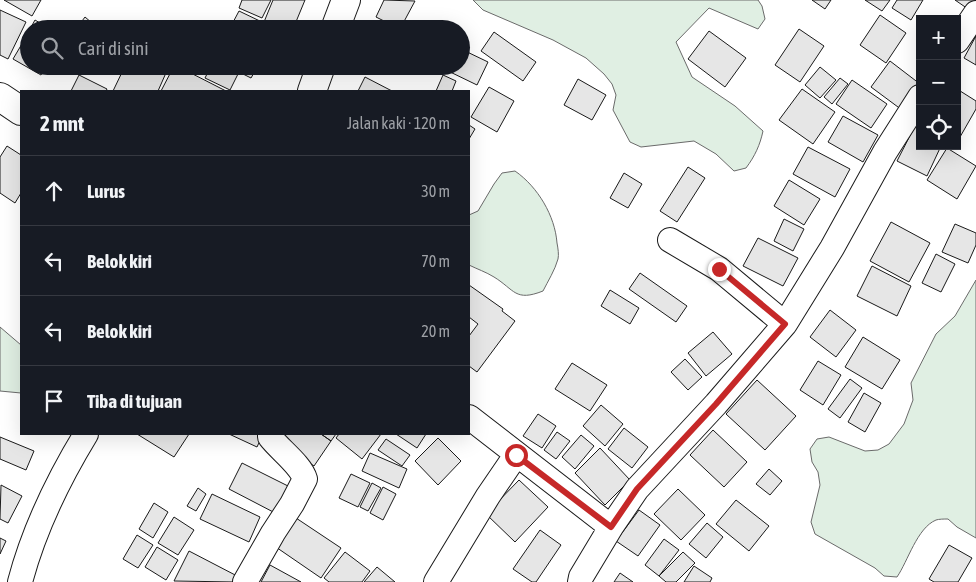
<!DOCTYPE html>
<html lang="id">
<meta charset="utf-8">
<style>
:root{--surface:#171b24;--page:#20242c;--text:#f1f3f6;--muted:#9ea1a6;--line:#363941}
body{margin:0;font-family:"Asap Condensed",sans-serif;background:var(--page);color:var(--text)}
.controls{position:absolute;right:15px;top:15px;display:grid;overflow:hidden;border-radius:0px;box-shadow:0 5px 20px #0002}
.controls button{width:45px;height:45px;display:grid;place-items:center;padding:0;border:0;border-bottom:1px solid var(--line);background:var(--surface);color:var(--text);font:25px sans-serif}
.stop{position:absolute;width:15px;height:15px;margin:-11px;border:4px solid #c62828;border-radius:50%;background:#fff}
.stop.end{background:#c62828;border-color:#fff;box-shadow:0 1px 5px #0008}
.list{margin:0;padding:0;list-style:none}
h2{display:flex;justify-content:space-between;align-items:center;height:65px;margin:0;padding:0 20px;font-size:21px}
h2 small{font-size:16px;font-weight:400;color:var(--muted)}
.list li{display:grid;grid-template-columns:32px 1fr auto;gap:15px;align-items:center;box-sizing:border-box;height:70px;padding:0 20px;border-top:1px solid var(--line)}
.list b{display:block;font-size:19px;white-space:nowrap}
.list em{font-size:16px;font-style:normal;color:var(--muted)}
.icon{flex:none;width:28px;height:28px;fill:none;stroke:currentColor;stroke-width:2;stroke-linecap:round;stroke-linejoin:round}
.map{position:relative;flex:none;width:976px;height:582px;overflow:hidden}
.search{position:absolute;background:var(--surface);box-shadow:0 5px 20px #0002;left:20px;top:20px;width:450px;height:55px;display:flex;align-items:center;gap:12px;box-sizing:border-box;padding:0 18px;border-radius:28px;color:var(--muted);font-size:19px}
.panel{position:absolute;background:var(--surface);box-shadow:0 5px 20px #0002;left:20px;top:90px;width:450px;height:345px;border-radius:0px}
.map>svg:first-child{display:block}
.green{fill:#e0efe3;stroke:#6a6a6a}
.building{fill:#e6e6e6;stroke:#1a1a1a}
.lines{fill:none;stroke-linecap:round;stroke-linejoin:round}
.minor-casing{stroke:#1a1a1a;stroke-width:26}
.secondary-casing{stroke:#1a1a1a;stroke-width:30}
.minor{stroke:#fff;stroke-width:24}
.secondary{stroke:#fff;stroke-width:28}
.route{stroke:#c62828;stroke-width:6}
</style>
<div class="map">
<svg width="976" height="582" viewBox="0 0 976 582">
<rect width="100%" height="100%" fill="#fff"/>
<path class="green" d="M473,0H758L762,6L765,19L758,29L709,8L676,42L692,77L735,106L763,131C760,145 755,156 746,168L734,171L716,154L694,141L641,147L630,142L613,110L616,95L612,84L604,74L586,58L553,40L483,10Z
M515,171C538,187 555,216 557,243C558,248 559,255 558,259C555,270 548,281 543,291C515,302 515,290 494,277C486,272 477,269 469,265V215L478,211L494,184L502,173Z
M976,280V538L957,527L948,519C944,519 939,519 936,520C917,528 908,561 897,577L884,576L875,568L815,534L811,522L820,485L818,472L812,462L810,449L817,439L829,437L865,451L878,450L889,444L904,424L913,400L911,383L936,334L955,316Z
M0,327L21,345V393L0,391Z"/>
<path class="building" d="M4,0H41L32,16Z
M242,0H271L262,18L239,8Z
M273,0H305L293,29H279L264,22Z
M384,0L415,1L400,29L376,17Z
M812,0H831L825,9Z
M865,0H890L882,11Z
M897,0H923L911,20L892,8Z
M955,0H976V4L971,11Z
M0,10L26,22L8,59L0,55Z
M239,11L264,23L261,29H212L216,21L230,28Z
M880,15L906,33L886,63L860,45Z
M85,17L99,29H76Z
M35,20L50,29H30Z
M799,29L824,46L800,82L775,65Z
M709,31L746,58L725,87L688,59Z
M29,32V66H46L41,75L13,59Z
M494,32L536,62L523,81L481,51Z
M976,36V65L964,58Z
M461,49L488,62L477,85L444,69L445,66H461Z
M890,61L920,84L902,110L871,87Z
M125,66H169L158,91H113Z
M174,66H177L226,91H161Z
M211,66H258L251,78L239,72L230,90L205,78Z
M820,67L836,80L820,98L805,85Z
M79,75L107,89L106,91H71Z
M443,75L456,81L452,91H436Z
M365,77L392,91H358Z
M840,78L848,84L832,104L824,97Z
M578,79L606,95L592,120L564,105Z
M852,80L887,104L871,128L836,104Z
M489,87L514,101L497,132L471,117Z
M802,89L835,112L813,144L779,120Z
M957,89L976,101V109L960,137L957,135Z
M843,116L878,135L863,162L828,142Z
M916,124L920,125V146H941L927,176L897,161Z
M469,125L475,129L469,139Z
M7,146L21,155V193L15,203L0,193V157Z
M808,147L850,169L835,197L793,174Z
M947,148L976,166L957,199L927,180Z
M688,167L705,178L677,222L660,211Z
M624,173L642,184L628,208L610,198Z
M789,180L820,199L804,225L774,206Z
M784,219L804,229L793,251L774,241Z
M891,222L930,243L909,282L870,261Z
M955,224L976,233V245L968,263L942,252Z
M758,238L798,258L783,286L743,266Z
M936,254L955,264L941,292L922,283Z
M872,266L911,286L897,316L857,296Z
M640,273L687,306L676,322L629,289Z
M469,285L503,309L502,311L515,321L477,372L469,366V336L478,324L469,317Z
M610,290L639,308L630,324L601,306Z
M830,310L856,330L836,357L810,337Z
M713,332L732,354L706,376L688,353Z
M863,337L900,360L882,389L845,367Z
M685,359L702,377L688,390L671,372Z
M818,361L841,375L823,405L800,390Z
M572,363L607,385L590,411L555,389Z
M850,379L862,388L840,418L828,409Z
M757,380L796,416L765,450L726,414Z
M864,393L881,403L865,432L848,422Z
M601,405L623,424L605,446L583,426Z
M538,414L556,426L542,448L523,436Z
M624,428L648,447L632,468L608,449Z
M713,430L747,462L724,487L690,455Z
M557,432L570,441L556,459L544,450Z
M137,434H189L174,457Z
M229,434H263L257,447Z
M282,434H321L331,441L314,466L277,440Z
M321,434H336L331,441Z
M339,434H381L362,459L336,438Z
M396,434H426L417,448Z
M581,435L594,446L575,469L562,457Z
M0,437L34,451L26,470L0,459Z
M438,438L461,461L438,485L415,461Z
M386,439L410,455L402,466L378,450Z
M600,448L630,480L605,505L575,473Z
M370,453L407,469L399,488L362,471Z
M242,463L292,488L279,515L229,489Z
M769,469L782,481L770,495L756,484Z
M351,474L370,483L358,507L339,498Z
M519,480L548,507L515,542L486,514Z
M372,483L381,488L368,511L360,507Z
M1,485L22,496L8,523L0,519Z
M383,487L396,494L383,520L370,513Z
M198,488L206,494L196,511L187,506Z
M678,489L705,515L681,540L654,514Z
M212,494L260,517L249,542L200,519Z
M736,500L769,526L749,551L716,524Z
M154,503L168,512L153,538L139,529Z
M639,510L660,525L638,556L616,541Z
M290,514L341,548L321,578L270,543Z
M174,517L194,530L178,555L158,543Z
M707,523L723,537L706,558L689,544Z
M540,530L561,545L536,582H532L513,569Z
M137,535L153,545L138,568L123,559Z
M0,538L6,541L0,554Z
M664,539L679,550L659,576L645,565Z
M949,545L972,558L958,582H934L929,579Z
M157,547L178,560L166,580L145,567Z
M189,551L239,577L236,582L174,581Z
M345,552L370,571L362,582H329L324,578Z
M683,552L695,563L676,582H666L659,576Z
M270,565L301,582H261Z
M694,566L712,578L710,582H684Z
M377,567L395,582H364Z
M620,573L633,582H614Z"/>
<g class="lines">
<defs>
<path id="minor" d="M957,41L976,13
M670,240L719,269L785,324
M469,417L611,527L581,577L580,582
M611,527L637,489L716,404L785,324L832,248L885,152L920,97
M20,582C34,529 58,480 86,434
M245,582L273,533L292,504L305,479C301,465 280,450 270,437V434
M436,582L488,496L516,455"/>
<path id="secondary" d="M335,29L346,0
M312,91L321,66
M0,97L21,111"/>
</defs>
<use href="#minor" class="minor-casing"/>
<use href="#secondary" class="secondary-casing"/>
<use href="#minor" class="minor"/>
<use href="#secondary" class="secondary"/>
</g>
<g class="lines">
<path class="route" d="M516,455L611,527L637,489L716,404L785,324L719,269"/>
</g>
</svg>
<div class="controls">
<button>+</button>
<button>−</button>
<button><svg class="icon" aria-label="locate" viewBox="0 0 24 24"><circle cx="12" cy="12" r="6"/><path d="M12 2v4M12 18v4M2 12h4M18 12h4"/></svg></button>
</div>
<div class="stop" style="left:516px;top:455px"></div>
<div class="stop end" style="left:719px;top:269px"></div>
<div class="search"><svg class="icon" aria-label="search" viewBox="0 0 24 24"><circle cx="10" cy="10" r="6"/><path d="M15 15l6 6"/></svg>Cari di sini</div>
<section class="panel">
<h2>2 mnt<small>Jalan kaki · 120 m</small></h2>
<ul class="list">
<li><svg class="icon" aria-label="ahead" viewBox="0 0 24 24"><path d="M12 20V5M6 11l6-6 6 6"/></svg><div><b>Lurus</b></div><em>30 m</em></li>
<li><svg class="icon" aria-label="left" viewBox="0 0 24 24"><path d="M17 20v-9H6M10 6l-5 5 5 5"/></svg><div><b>Belok kiri</b></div><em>70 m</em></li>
<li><svg class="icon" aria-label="left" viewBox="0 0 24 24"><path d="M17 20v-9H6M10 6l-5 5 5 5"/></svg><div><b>Belok kiri</b></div><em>20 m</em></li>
<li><svg class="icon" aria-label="arrive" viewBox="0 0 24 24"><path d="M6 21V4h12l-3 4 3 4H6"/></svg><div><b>Tiba di tujuan</b></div></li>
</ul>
</section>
</div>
